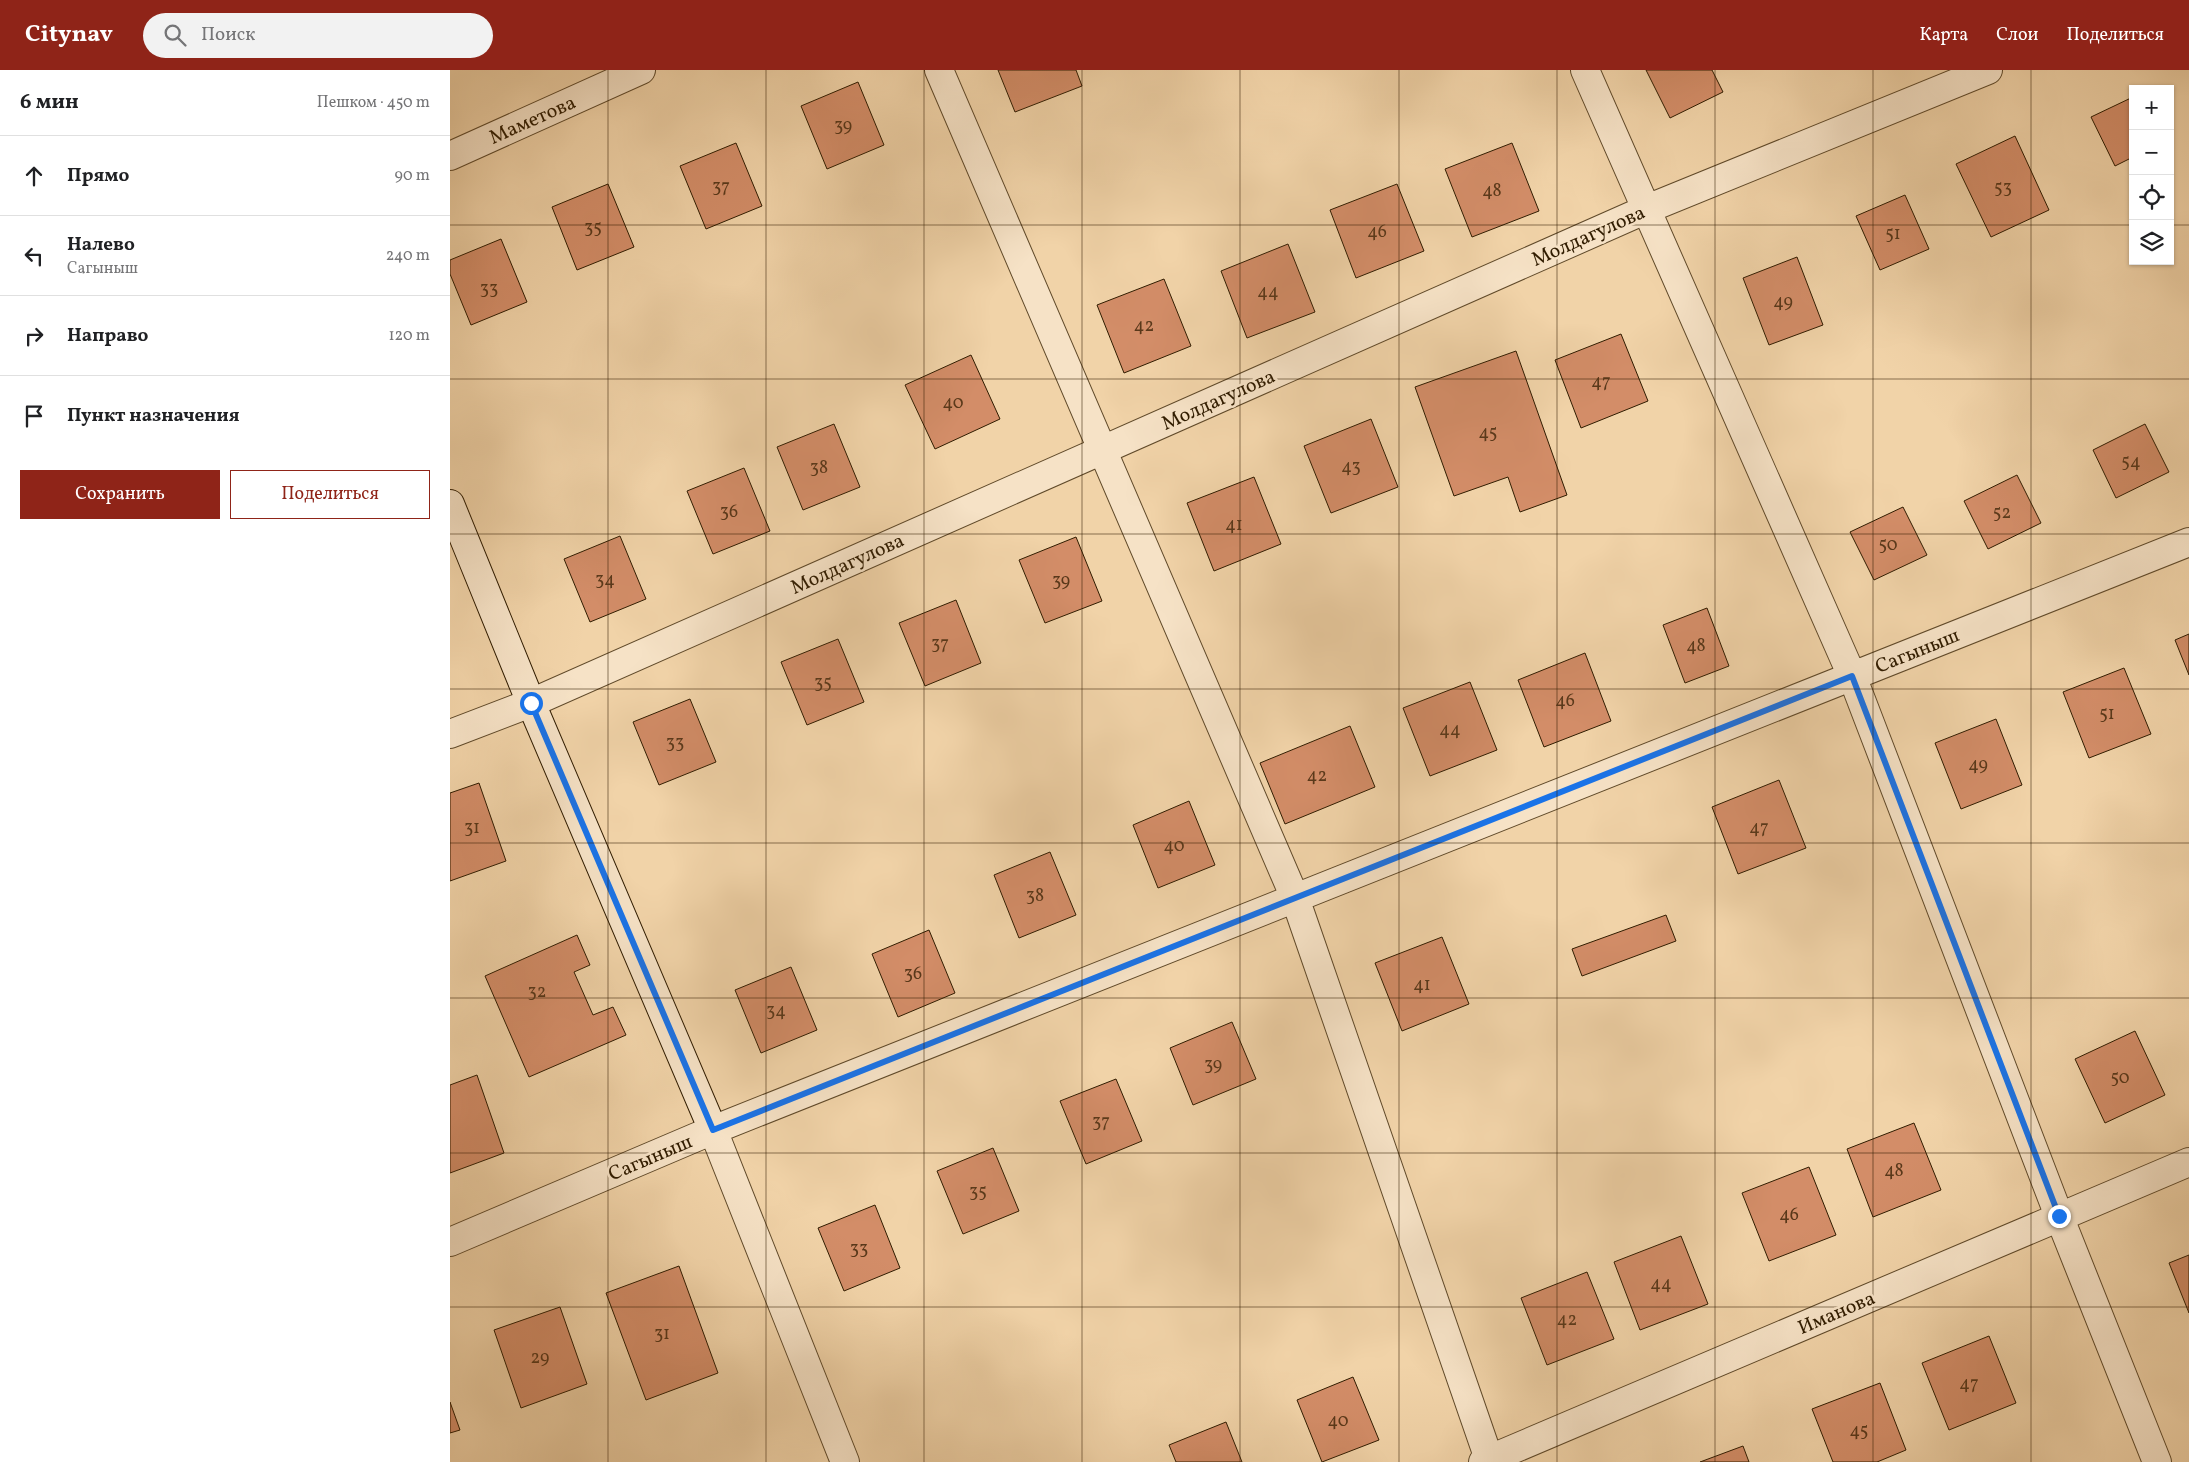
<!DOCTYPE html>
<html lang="ru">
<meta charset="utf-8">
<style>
:root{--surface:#fff;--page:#f2f2f2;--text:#202124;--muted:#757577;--line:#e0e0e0;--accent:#8f2418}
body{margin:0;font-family:Vollkorn,serif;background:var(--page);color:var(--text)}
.controls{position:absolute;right:15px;top:15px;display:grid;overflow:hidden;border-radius:0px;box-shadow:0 1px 4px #0004}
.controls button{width:45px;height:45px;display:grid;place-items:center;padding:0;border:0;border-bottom:1px solid var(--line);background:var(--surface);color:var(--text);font:25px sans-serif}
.stop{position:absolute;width:15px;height:15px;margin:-11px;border:4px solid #1a73e8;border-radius:50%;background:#fff}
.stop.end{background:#1a73e8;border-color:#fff;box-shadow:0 1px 5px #0008}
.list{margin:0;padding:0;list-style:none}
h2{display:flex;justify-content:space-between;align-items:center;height:65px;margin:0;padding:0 20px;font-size:21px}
h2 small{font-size:16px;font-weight:400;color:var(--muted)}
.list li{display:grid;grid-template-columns:32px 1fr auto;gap:15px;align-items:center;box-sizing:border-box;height:80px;padding:0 20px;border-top:1px solid var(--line)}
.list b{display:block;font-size:19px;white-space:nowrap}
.list p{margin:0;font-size:16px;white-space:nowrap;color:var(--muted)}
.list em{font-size:16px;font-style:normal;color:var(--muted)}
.actions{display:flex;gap:10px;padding:15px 20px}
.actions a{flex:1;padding:11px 0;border:1px solid var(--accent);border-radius:0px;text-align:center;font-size:18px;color:var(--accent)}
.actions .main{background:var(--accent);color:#fff}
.icon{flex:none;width:28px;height:28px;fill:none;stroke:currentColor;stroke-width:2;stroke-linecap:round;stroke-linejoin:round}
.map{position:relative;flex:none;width:1739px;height:1392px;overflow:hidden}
header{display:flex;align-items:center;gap:30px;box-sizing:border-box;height:70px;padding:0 25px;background:var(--accent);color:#fff}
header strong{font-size:24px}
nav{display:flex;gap:28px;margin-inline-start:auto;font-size:18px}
.search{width:350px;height:45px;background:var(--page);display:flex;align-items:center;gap:12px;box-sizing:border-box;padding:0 18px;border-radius:28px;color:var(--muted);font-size:19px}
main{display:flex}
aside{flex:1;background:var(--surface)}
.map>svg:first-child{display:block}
.building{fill:#d38d68;stroke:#301c00}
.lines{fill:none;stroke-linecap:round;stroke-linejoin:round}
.street-casing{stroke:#604a2a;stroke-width:30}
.secondary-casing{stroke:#301c00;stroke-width:30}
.street{stroke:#f6e2c6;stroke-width:28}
.secondary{stroke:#f6e2c6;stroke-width:28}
.route{stroke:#1a73e8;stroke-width:6}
.grid{fill:none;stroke:#301c00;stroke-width:1;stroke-opacity:0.55}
.labels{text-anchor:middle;stroke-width:5;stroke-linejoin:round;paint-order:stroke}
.number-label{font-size:18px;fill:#59381a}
.street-label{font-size:20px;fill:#301c00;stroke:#f6e2c6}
</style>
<header>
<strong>Citynav</strong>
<div class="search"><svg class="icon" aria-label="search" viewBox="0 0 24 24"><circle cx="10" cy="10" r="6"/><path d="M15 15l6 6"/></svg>Поиск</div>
<nav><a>Карта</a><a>Слои</a><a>Поделиться</a></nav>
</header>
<main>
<aside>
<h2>6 мин<small>Пешком · 450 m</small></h2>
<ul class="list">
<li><svg class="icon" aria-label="ahead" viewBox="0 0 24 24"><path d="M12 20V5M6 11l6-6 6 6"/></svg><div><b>Прямо</b></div><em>90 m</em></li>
<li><svg class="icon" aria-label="left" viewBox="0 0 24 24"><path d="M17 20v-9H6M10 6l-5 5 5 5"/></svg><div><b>Налево</b><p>Сагыныш</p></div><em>240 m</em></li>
<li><svg class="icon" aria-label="right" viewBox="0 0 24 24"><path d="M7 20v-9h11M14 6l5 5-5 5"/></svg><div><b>Направо</b></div><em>120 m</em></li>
<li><svg class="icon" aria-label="arrive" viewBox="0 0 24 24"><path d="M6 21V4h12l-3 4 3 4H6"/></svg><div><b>Пункт назначения</b></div></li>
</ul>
<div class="actions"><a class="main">Сохранить</a><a>Поделиться</a></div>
</aside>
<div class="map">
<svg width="1739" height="1392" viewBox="0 0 1739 1392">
<rect width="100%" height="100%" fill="#f1d3a8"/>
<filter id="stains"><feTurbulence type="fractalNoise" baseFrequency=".004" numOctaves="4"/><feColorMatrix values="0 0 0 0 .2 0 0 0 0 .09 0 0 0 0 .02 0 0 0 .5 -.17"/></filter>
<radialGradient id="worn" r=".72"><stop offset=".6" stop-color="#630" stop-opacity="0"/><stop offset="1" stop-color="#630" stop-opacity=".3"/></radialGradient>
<path class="building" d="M548,0H626L632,16L565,42Z
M1196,0H1262L1273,22L1220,48Z
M408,12L434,75L377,99L351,36Z
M1683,27V87L1665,96L1641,47Z
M1565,66L1599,140L1541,167L1506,94Z
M286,73L312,136L256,159L230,96Z
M1062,73L1089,141L1022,167L995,99Z
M158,114L184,177L127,200L102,137Z
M947,114L974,181L906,208L880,140Z
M1455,125L1479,179L1430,200L1406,146Z
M51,169L77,232L21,255L0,204V190Z
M838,174L865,242L797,268L771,201Z
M1347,187L1373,255L1319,275L1293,208Z
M714,209L741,276L674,303L647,235Z
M1171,264L1198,331L1131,358L1105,290Z
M1066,281L1117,425L1070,442L1058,407L1004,426L965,317Z
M521,285L550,349L485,379L455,315Z
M921,349L948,417L881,443L854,376Z
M384,354L410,417L353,440L327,377Z
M1695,354L1719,402L1666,428L1643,380Z
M294,398L320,461L263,484L237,421Z
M1567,405L1591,453L1538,479L1514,431Z
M804,407L831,474L764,501L737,433Z
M1453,437L1477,485L1424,510L1400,462Z
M170,466L196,529L140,552L114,489Z
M626,467L652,531L595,553L569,490Z
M506,530L531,593L475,616L449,553Z
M1257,538L1279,596L1235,613L1213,555Z
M1739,564V605L1725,570Z
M388,569L414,632L357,655L331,592Z
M1135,583L1161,651L1094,677L1068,610Z
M1674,598L1701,664L1639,688L1613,622Z
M1020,612L1047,680L980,706L953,638Z
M240,629L266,692L209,715L183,652Z
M1546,649L1572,715L1511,739L1485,673Z
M900,656L925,717L835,754L810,693Z
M1329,710L1356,778L1288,804L1262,737Z
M29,713L56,791L0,811V723Z
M739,731L765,795L708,818L683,755Z
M600,782L626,845L569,868L544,805Z
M1216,845L1226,871L1132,906L1122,879Z
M479,860L505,923L448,947L422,884Z
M127,865L140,895L124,902L143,945L163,937L176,965L79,1007L35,906Z
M992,867L1019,934L952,961L925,893Z
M341,897L367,960L311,983L285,920Z
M782,952L806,1009L743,1035L720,978Z
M1685,961L1715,1025L1655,1053L1625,989Z
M27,1005L54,1083L0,1103V1015Z
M666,1009L692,1071L636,1094L610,1031Z
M1464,1053L1491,1120L1423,1147L1397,1079Z
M543,1078L569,1141L513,1164L487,1101Z
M1359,1097L1386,1165L1319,1191L1292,1123Z
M425,1135L450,1198L394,1221L368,1158Z
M1231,1166L1258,1234L1190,1260L1164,1192Z
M1739,1185V1243L1719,1193Z
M229,1196L268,1303L196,1330L156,1223Z
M1137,1202L1164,1269L1097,1295L1071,1228Z
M110,1237L137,1314L71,1338L44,1260Z
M1539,1266L1566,1333L1499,1360L1472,1293Z
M903,1307L929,1370L872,1392L847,1330Z
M1430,1313L1456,1380L1427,1392H1383L1362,1339Z
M0,1332L10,1360L0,1363Z
M776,1352L792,1392H726L719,1375Z
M1293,1376L1299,1392H1250Z"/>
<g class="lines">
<defs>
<path id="street" d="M489,0L845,828L1040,1392
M1135,0L1402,606L1609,1146L1707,1392
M0,86L191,0
M0,664L81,633L1197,139L1538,0
M263,1060L395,1392
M0,1172L263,1060L1739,472
M1033,1392L1739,1092"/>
<path id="secondary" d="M0,434L81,633L263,1060"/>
</defs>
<use href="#street" class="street-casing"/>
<use href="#secondary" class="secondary-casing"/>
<use href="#street" class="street"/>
<use href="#secondary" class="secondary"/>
</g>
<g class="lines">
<path class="route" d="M81,633L263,1060L1402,606L1609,1146"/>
</g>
<path class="grid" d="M158,0V1392M316,0V1392M474,0V1392M632,0V1392M790,0V1392M949,0V1392M1107,0V1392M1265,0V1392M1423,0V1392M1581,0V1392M0,155H1683M1720,155H1739M0,309H1739M0,464H1739M0,619H1739M0,773H1739M0,928H1739M0,1083H1739M0,1237H1739"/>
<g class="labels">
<g class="number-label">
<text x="393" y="61">39</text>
<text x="271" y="122">37</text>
<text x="1553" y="123">53</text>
<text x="1042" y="126">48</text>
<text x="143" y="163">35</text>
<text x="927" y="167">46</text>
<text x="1443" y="169">51</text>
<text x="39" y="224">33</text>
<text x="818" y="227">44</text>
<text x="1333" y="237">49</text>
<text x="694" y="261">42</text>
<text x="1151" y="317">47</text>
<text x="503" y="338">40</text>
<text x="1038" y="368">45</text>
<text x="1681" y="397">54</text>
<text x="901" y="402">43</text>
<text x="369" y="403">38</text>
<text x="279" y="447">36</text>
<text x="1552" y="448">52</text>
<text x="784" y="460">41</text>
<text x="1438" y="480">50</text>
<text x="155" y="515">34</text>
<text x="611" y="516">39</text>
<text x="490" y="579">37</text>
<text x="1246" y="581">48</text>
<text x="373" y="618">35</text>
<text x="1115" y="636">46</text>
<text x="1657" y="649">51</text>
<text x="1000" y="665">44</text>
<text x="225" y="678">33</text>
<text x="1528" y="700">49</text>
<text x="867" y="711">42</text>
<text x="22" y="763">31</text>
<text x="1309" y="763">47</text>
<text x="724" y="781">40</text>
<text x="585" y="831">38</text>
<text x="463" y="909">36</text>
<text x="972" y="920">41</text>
<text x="87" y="927">32</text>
<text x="326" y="946">34</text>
<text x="763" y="1000">39</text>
<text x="1670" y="1013">50</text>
<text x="651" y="1057">37</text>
<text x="1444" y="1106">48</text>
<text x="528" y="1127">35</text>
<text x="1339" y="1150">46</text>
<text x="409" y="1184">33</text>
<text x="1211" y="1219">44</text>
<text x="1117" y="1255">42</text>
<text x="212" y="1269">31</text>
<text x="90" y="1293">29</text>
<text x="1519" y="1319">47</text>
<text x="888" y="1356">40</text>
<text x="1409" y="1366">45</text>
</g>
<g class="street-label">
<text transform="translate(82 49) rotate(-24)" y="7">Маметова</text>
<text transform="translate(1138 165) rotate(-24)" y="7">Молдагулова</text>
<text transform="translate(768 329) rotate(-24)" y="7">Молдагулова</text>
<text transform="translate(397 493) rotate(-24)" y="7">Молдагулова</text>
<text transform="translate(1467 580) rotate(-22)" y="7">Сагыныш</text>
<text transform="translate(200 1087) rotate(-23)" y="7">Сагыныш</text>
<text transform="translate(1386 1242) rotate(-23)" y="7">Иманова</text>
</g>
</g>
<rect width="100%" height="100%" filter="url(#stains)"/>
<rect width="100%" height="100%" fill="url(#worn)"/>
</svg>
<div class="controls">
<button>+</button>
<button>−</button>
<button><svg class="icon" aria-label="locate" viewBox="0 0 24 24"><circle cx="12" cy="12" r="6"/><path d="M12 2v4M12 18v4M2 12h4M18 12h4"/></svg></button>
<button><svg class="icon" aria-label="layers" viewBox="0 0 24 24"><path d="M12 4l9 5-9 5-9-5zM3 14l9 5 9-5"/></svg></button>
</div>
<div class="stop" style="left:81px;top:633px"></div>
<div class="stop end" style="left:1609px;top:1146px"></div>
</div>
</main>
